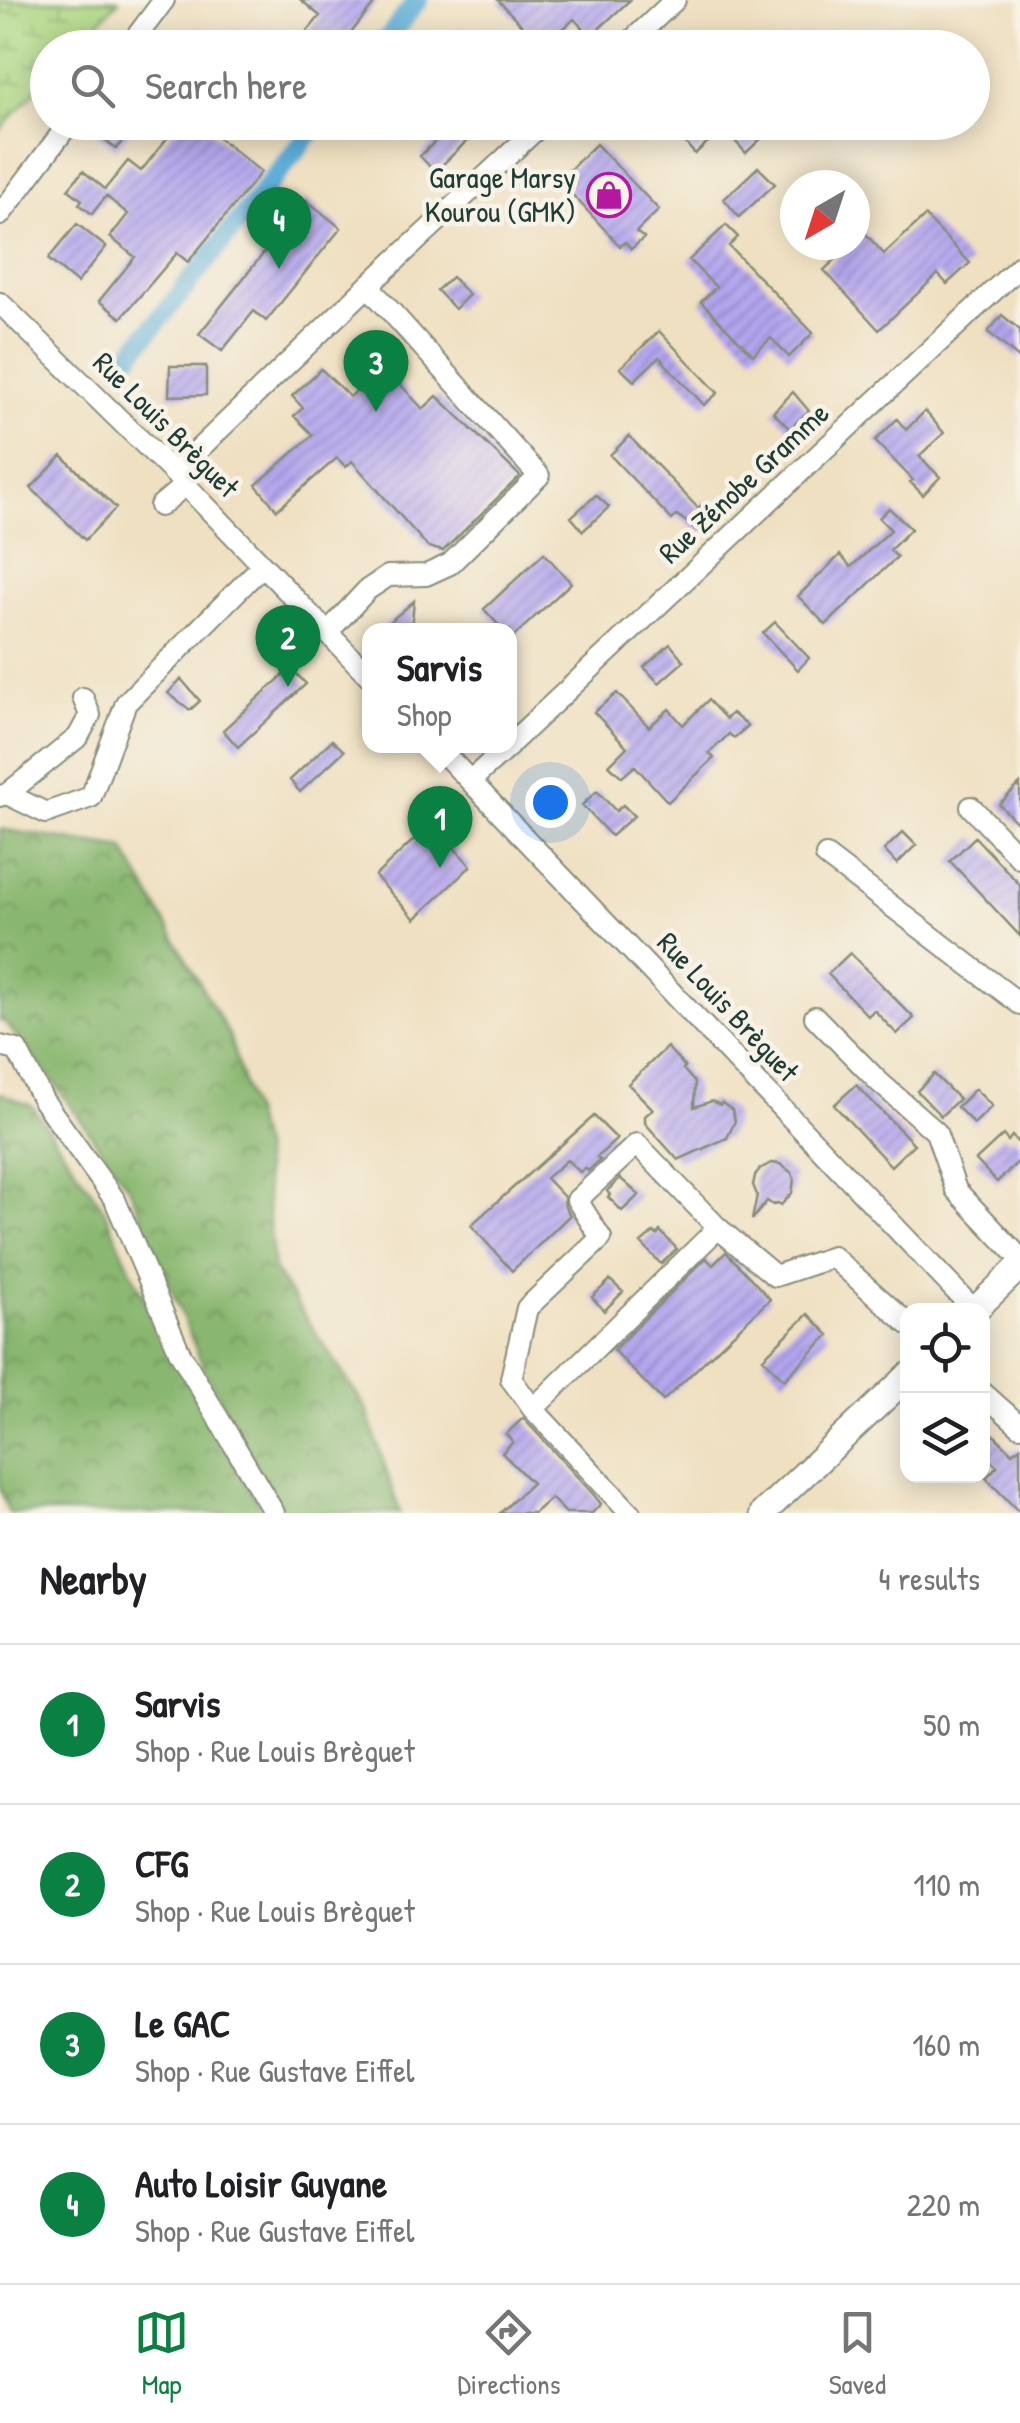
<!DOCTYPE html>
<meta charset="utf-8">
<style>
:root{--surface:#fff;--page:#f6f6f6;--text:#202124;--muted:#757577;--line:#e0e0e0;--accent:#0b8043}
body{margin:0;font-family:"Patrick Hand",sans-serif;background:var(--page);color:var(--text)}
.controls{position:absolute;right:30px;bottom:30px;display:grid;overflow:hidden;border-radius:20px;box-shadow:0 5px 25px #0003}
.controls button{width:90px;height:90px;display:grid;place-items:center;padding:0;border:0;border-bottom:2px solid var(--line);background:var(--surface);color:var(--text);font:50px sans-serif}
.compass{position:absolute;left:780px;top:170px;width:90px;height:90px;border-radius:50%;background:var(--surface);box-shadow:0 5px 25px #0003;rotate:219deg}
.you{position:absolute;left:550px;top:802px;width:35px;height:35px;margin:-25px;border:8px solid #fff;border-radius:50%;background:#1a73e8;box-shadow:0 0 0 15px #1a73e833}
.badge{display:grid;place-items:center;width:65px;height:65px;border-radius:50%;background:var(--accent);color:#fff;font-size:32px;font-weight:700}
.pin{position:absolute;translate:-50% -82px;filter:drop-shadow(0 2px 5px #0008)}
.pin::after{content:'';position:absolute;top:52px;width:35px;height:30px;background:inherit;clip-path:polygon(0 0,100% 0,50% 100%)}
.popup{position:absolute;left:362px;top:623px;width:155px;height:130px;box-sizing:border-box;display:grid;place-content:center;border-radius:20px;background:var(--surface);filter:drop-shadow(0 2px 8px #0005);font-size:32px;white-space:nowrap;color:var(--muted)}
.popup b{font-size:38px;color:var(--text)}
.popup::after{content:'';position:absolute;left:50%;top:100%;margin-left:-20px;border:20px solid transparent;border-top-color:var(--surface)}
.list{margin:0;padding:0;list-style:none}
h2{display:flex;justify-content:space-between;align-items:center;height:130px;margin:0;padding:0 40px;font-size:42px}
h2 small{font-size:32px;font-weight:400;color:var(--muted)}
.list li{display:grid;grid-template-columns:65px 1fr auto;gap:30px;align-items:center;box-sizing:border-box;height:160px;padding:0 40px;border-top:2px solid var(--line)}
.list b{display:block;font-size:38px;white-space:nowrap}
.list p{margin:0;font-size:32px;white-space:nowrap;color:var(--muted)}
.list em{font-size:32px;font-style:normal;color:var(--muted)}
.icon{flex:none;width:55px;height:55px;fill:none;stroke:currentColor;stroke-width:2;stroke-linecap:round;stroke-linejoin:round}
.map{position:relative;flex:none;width:1020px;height:1513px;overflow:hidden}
.search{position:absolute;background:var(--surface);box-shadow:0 5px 25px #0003;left:30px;right:30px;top:30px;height:110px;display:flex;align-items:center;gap:25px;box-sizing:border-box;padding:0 35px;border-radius:55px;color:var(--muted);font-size:38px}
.sheet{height:770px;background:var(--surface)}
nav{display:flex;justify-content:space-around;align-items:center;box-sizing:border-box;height:140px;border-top:2px solid var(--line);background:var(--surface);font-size:28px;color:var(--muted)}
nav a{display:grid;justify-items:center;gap:5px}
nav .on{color:var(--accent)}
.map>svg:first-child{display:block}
.forest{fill:url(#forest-crowns);stroke:#547a52;stroke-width:2.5}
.wetland{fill:url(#wetland-marsh);stroke:#668a5a;stroke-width:2.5}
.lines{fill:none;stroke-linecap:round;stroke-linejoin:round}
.canal{stroke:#5daed8;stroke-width:20}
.building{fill:url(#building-hatch)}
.minor-casing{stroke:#878e7a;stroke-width:24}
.major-casing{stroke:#878e7a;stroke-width:29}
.minor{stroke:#fff;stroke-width:20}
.major{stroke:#fff;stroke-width:25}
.labels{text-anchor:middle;stroke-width:9;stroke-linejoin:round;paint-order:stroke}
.poi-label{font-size:30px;fill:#1f3d34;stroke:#f7f3e8;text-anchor:end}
.street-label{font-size:30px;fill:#1f3d34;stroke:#f7f3e8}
</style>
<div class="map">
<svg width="1020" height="1513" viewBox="0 0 1020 1513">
<defs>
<pattern id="forest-crowns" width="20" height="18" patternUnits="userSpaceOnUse" patternTransform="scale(2.5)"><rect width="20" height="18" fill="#89b76f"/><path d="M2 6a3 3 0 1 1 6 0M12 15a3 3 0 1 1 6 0" fill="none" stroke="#6f965c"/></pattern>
<pattern id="wetland-marsh" width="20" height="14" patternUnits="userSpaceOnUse" patternTransform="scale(2.5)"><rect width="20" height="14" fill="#acd681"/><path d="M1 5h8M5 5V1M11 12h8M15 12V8" fill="none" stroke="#8baf6a"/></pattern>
<pattern id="building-hatch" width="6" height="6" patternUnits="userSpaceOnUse" patternTransform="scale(2.5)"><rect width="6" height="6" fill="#b4a5ef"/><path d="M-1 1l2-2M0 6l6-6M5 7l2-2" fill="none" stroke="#9288c2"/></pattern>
</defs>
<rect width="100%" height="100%" fill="#f7f3e8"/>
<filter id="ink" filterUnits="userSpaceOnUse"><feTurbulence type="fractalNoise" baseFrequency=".01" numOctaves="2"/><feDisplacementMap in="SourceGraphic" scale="20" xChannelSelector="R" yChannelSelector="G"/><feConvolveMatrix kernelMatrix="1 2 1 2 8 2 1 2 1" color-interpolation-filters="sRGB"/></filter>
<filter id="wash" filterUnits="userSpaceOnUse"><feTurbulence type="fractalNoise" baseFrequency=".0048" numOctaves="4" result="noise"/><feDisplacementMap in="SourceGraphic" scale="40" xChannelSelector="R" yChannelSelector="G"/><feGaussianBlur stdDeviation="2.25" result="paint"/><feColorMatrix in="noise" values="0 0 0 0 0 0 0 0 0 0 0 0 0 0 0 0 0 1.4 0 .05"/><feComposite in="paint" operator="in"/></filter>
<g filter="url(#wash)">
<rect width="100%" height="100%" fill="#efe0c1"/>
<path class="forest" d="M0,829L124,849L229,1035L262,1147L274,1270L366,1408L400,1513H285L274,1497L207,1376L131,1191L50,1077L3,1020L0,1022Z
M0,1093L32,1106L104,1209L132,1273L192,1392L264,1513H9L0,1488Z"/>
<path class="wetland" d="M0,0H119L76,47L48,48L47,78L0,130Z"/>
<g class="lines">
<path class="canal" d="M380,48L418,0
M131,354L319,122"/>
</g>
<g id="blocks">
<path class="building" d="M301,0H377L339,48H323L305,34L320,16Z
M498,0H630L591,36L574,19L543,48Z
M103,122H115L129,133L116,149L95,132Z
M180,122H199L261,172L188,262L177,253L121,318L99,301L135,257L110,237L128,214L106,196L92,214L79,204L82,200L68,189L83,171L105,189L128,161L141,171Z
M455,122L471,137L435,172L420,156Z
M667,122H759L768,132L746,153L723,128L695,154Z
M596,144L659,210L636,232L644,238L631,249L625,242L620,246L559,180Z
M758,167L775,184L739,217L724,199Z
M306,200L341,228L266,321L254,311L222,351L199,334Z
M925,216L970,263L947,284L938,274L879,330L824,270L851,245H855V241L864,232L884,254Z
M77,224L106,247L77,283L48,259Z
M726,225L738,237L729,246L813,333L789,357L771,338L753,355L701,302L716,287L689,260Z
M452,277L469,295L455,309L437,290Z
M1002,315L1020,330V359L988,332Z
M659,331L718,393L704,405L659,357L634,381L620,368Z
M170,366H206V395L169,396Z
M384,367L423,409L437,396L520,476L443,551L428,547L352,461L346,467L337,458L277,510L256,485L313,435L294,416L303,408L292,396L321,369L350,397Z
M793,392L809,411L790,429L773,412Z
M925,411L944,433L919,456L940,477L923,495L910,482L913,480L875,441L897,419L906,430Z
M629,436L698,508L705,502L718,514L700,532L677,515L672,520L610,455Z
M62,456L116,508L85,540L31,488Z
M596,495L609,507L583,531L571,517Z
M889,508L911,529L890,550L897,557L826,625L798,596L840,555L851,567L891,530L879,518Z
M544,553L571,583L511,639L510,630H503L484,609Z
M414,601L411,630H380Z
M775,622L809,658L798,670L763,633Z
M670,644L684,661L659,683L644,667Z
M291,668L306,684L238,747L223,730Z
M181,679L200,701L190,710L168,693Z
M617,693L649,727L669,709L683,725L708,700L726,719L732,713L748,726L734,738L729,734L709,753L714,758L668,802L635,766L622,777L609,765L627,747L594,712Z
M332,740L344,751L300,792L290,780Z
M1020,784V826L999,804Z
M597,791L616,811L623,805L634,816L611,836L582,805Z
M435,820L447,832L443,836L471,866L415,919L375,876Z
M903,832L916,845L897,864L884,850Z
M975,837L1020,885V936L950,861Z
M850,953L914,1018L897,1034L874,1010L868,1016L828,974Z
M667,1047L685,1067L683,1069L695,1083L694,1107L712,1101L720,1105L722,1103L732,1110L735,1121L727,1138L678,1160L645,1123V1116L653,1109L628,1084Z
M934,1074L959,1099L941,1116L917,1091Z
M856,1085L914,1144L891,1166L834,1105Z
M975,1089L992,1106L974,1124L957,1107Z
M594,1116L617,1139L597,1157L600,1160L588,1171L585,1168L580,1172L567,1160L546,1178L564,1197L565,1207L570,1215L512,1271L471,1225Z
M1003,1135L1008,1141L1012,1136L1020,1145V1160L997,1182L976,1160Z
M771,1163L780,1164L792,1173L794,1179L792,1193L781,1205L778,1203L773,1205L767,1201L752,1220L757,1195L753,1185L755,1176L760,1169Z
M620,1178L639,1195L622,1211L608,1197L610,1195L607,1191Z
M660,1231L677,1249L661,1264L641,1243L654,1232L657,1235Z
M726,1252L770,1299L663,1401L613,1350L706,1258L713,1265Z
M610,1280L623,1292L604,1311L592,1297Z
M808,1314L829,1335L784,1380L763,1358Z
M523,1418L594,1495L601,1504L592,1513H566L551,1498L534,1513H500L532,1483L502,1453L513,1442L506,1434Z
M982,1423L1012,1453L1020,1447V1513L986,1478L997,1466L982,1452Z"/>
</g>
</g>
<g filter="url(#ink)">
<use href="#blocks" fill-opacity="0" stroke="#878e7a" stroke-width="2.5"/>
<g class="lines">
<defs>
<path id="minor" d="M128,48L164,0
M624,48L675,0
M0,215L70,122
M0,303L174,473L370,677
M174,473L368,286L544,122
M160,506L185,485
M327,633L367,590L388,576L426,575L450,564L539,476L368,286
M510,744L1020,266
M437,746L974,1310
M471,780L509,746
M7,794L78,737L90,715L83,698
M0,796L7,794L46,813L91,797L126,703L262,566
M971,807L1020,858
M826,856L1020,1004
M815,1017L878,1081L936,1132L956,1190L1020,1258
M0,1046L17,1050L43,1100L115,1200L180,1353L274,1513
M718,1228L533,1409L511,1379L527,1308L601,1238L577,1200L637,1144L718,1228L775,1276L833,1257L908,1324
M982,1392L1020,1426
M533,1409L630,1513"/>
<path id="major" d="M975,1310L1020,1266
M763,1513L908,1376"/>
</defs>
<use href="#minor" class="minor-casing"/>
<use href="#major" class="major-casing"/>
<use href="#minor" class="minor"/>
<use href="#major" class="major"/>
</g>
</g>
<defs>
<symbol id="shop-ring" viewBox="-11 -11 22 22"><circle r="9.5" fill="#f7f3e8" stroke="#b5179e" stroke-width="1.5"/><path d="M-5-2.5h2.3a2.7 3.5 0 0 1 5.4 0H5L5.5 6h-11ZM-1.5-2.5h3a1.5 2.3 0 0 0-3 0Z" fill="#b5179e"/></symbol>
</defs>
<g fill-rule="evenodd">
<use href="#shop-ring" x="584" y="170" width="50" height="50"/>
</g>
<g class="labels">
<g class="poi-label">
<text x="576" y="188">Garage Marsy<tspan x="576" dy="34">Kourou (GMK)</tspan></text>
</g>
<g class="street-label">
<text transform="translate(166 425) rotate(45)" y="10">Rue Louis Brèguet</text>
<text transform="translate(744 483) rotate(-43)" y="10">Rue Zénobe Gramme</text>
<text transform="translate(728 1007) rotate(47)" y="10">Rue Louis Brèguet</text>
</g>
</g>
</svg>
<div class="controls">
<button><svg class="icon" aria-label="locate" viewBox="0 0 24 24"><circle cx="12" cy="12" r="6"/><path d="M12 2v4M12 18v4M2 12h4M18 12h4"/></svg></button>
<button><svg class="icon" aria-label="layers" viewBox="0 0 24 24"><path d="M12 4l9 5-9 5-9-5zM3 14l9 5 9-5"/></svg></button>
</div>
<svg class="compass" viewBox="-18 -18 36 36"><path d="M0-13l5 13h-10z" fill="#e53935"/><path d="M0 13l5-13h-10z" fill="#757577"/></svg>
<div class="you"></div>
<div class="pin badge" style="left:440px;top:868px">1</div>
<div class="popup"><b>Sarvis</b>Shop</div>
<div class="pin badge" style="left:288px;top:687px">2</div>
<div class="pin badge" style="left:376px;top:412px">3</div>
<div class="pin badge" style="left:279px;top:269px">4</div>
<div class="search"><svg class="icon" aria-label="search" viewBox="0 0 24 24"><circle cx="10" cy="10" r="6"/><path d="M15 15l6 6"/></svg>Search here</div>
</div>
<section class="sheet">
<h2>Nearby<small>4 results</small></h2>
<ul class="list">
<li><span class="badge">1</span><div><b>Sarvis</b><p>Shop · Rue Louis Brèguet</p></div><em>50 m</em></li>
<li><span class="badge">2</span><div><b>CFG</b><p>Shop · Rue Louis Brèguet</p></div><em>110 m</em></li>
<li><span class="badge">3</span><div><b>Le GAC</b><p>Shop · Rue Gustave Eiffel</p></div><em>160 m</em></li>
<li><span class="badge">4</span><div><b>Auto Loisir Guyane</b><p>Shop · Rue Gustave Eiffel</p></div><em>220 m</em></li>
</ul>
</section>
<nav>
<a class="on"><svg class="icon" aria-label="map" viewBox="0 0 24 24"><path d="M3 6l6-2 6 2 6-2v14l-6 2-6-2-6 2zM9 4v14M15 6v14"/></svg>Map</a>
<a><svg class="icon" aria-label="directions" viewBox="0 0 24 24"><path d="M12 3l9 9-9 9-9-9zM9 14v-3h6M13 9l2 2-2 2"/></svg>Directions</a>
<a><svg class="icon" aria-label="saved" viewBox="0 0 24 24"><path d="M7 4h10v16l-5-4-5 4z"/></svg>Saved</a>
</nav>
